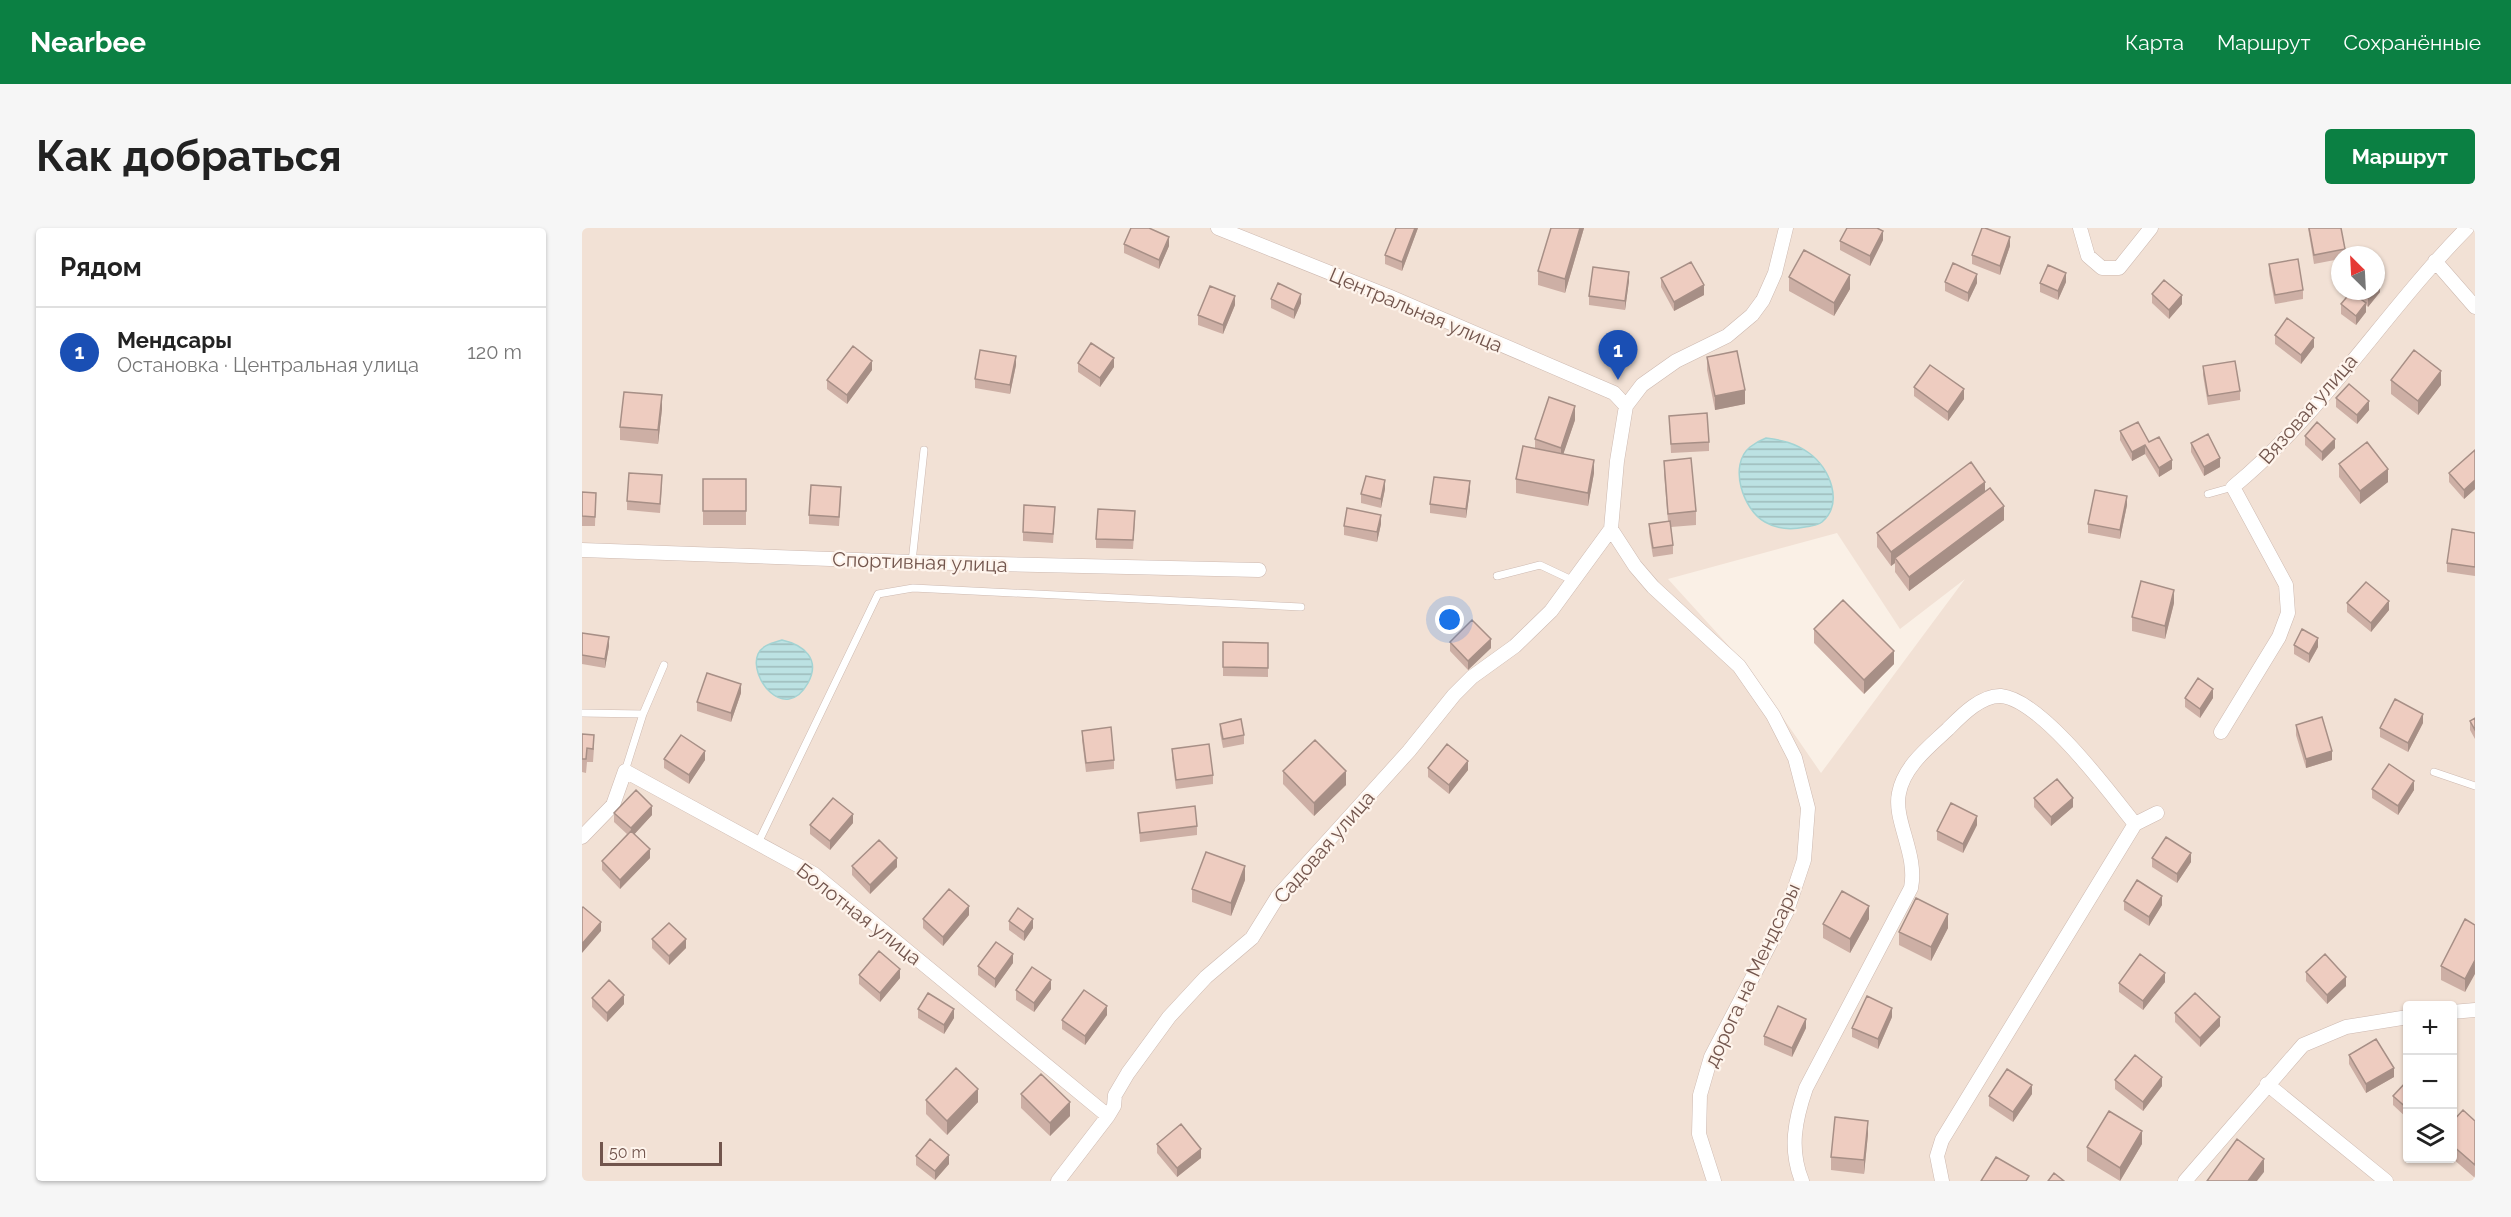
<!DOCTYPE html>
<html lang="ru">
<meta charset="utf-8">
<style>
:root{--surface:#fff;--page:#f6f6f6;--text:#222;--muted:#767676;--line:#e0e0e0;--accent:#0b8043}
body{margin:0;font-family:Raleway,sans-serif;background:var(--page);color:var(--text)}
.controls{position:absolute;right:18px;bottom:18px;display:grid;overflow:hidden;border-radius:6px;box-shadow:0 2px 4px #0004}
.controls button{width:54px;height:54px;display:grid;place-items:center;padding:0;border:0;border-bottom:2px solid var(--line);background:var(--surface);color:var(--text);font:30px sans-serif}
.compass{position:absolute;left:1749px;top:18px;width:54px;height:54px;border-radius:50%;background:var(--surface);box-shadow:0 2px 4px #0004;rotate:336deg}
.scale{position:absolute;left:18px;bottom:15px;width:122px;box-sizing:border-box;padding-left:6px;border:3px solid #72554d;border-top:0;font-size:16px;line-height:21px;white-space:nowrap;color:#72554d;-webkit-text-stroke:4px #fef4ec;paint-order:stroke}
.you{position:absolute;left:868px;top:392px;width:21px;height:21px;margin:-15px;border:4px solid #fff;border-radius:50%;background:#1a73e8;box-shadow:0 0 0 9px #1a73e833}
.badge{display:grid;place-items:center;width:39px;height:39px;border-radius:50%;background:var(--accent);color:#fff;font-size:20px;font-weight:700}
.pin{position:absolute;translate:-50% -50px;filter:drop-shadow(0 2px 3px #0008)}
.pin::after{content:'';position:absolute;top:32px;width:21px;height:18px;background:inherit;clip-path:polygon(0 0,100% 0,50% 100%)}
.list{margin:0;padding:0;list-style:none}
h2{display:flex;justify-content:space-between;align-items:center;height:78px;margin:0;padding:0 24px;font-size:26px}
h2 small{font-size:20px;font-weight:400;color:var(--muted)}
.list li{display:grid;grid-template-columns:39px 1fr auto;gap:18px;align-items:center;box-sizing:border-box;height:90px;padding:0 24px;border-top:2px solid var(--line)}
.list b{display:block;font-size:22px;white-space:nowrap}
.list p{margin:0;font-size:20px;white-space:nowrap;color:var(--muted)}
.list em{font-size:20px;font-style:normal;color:var(--muted)}
.icon{flex:none;width:33px;height:33px;fill:none;stroke:currentColor;stroke-width:2;stroke-linecap:round;stroke-linejoin:round}
.map{position:relative;flex:none;width:1893px;height:953px;overflow:hidden;border-radius:6px}
header{display:flex;align-items:center;gap:36px;box-sizing:border-box;height:84px;padding:0 30px;background:var(--accent);color:#fff}
header strong{font-size:28px}
nav{display:flex;gap:33px;margin-inline-start:auto;font-size:21px}
.intro{display:flex;align-items:center;justify-content:space-between;box-sizing:border-box;height:144px;padding:0 36px}
h1{margin:0;font-size:42px}
.button{padding:15px 27px;border-radius:6px;background:var(--accent);color:#fff;font-size:21px;font-weight:700}
main{display:flex;gap:36px;padding:0 36px}
aside{flex:1;background:var(--surface);border-radius:6px;box-shadow:0 2px 4px #0004}
.map>svg:first-child{display:block}
.residential{fill:#f2e1d5;fill-rule:evenodd}
.water{fill:url(#water-rules);stroke:#a3d3d3;stroke-width:1.5}
.lines{fill:none;stroke-linecap:round;stroke-linejoin:round}
.service-casing{stroke:#cdb9b0;stroke-width:8}
.minor-casing{stroke:#cdb9b0;stroke-width:15}
.service{stroke:#fff;stroke-width:7}
.minor{stroke:#fff;stroke-width:14}
.wall{fill:#cdafa5}
.shaded-wall{fill:#a78f86}
.building{fill:#eeccc0;stroke:#a78f86;stroke-width:1.5}
.labels{text-anchor:middle;stroke-width:4.5;stroke-linejoin:round;paint-order:stroke}
.street-label{font-size:20px;fill:#72554d;stroke:#fef4ec}
</style>
<header>
<strong>Nearbee</strong>
<nav><a>Карта</a><a>Маршрут</a><a>Сохранённые</a></nav>
</header>
<div class="intro"><h1>Как добраться</h1><a class="button">Маршрут</a></div>
<main>
<aside>
<h2>Рядом<small></small></h2>
<ul class="list">
<li><span class="badge" style="background:#1a4fb4">1</span><div><b>Мендсары</b><p>Остановка · Центральная улица</p></div><em>120 m</em></li>
</ul>
</aside>
<div class="map">
<svg width="1893" height="953" viewBox="0 0 1893 953">
<defs>
<pattern id="water-rules" width="6" height="5" patternUnits="userSpaceOnUse" patternTransform="scale(1.5)"><rect width="6" height="5" fill="#bce2e3"/><path d="M0 2.5h6" fill="none" stroke="#9dbaba"/></pattern>
</defs>
<rect width="100%" height="100%" fill="#faf0e6"/>
<path class="residential" d="M0,0H1893V953H0ZM1758,27H1794V63H1758ZM1255,305L1318,401L1383,351L1239,545L1166,439L1086,351ZM1826,778H1870V930H1826Z"/>
<path class="water" d="M1184,210C1200,212 1213,215 1227,225C1248,240 1262,275 1240,294C1235,298 1229,298 1223,299C1210,302 1195,301 1183,294C1161,282 1146,237 1168,219C1173,215 1179,212 1184,210Z
M200,412C222,417 239,431 226,455C203,496 166,449 176,426C180,417 191,415 200,412Z"/>
<g class="lines">
<defs>
<path id="service" d="M1626,266L1651,259
M330,334L342,222
M915,348L958,337L992,353
M0,485L61,486
M43,543L61,486L82,437
M1852,544L1893,558
M176,615L296,366L331,360L719,379"/>
<path id="minor" d="M636,0L806,68L1032,165L1044,178
M1498,0L1506,28L1520,40H1537L1569,0
M1853,33L1893,79
M0,322L330,334L677,342
M1639,504L1697,409L1706,385L1704,357L1651,259C1740,186 1804,82 1885,0
M0,609L31,577L43,543L232,646L526,888
M1870,784L1893,782
M1685,856L1804,953
M476,953L526,888L532,878L533,867L546,845L587,789L624,749L670,710L696,668L827,523L872,467L890,449L933,418L969,383L1029,301
M1132,953L1117,906L1118,867L1129,829L1205,683L1222,632L1226,580L1213,530L1191,487L1157,438L1071,359L1053,338L1029,301L1035,233L1044,178L1060,157L1094,133L1145,108L1170,87L1181,72L1193,45L1204,0
M1220,953C1207,921 1213,892 1224,860L1329,660C1336,626 1311,592 1317,565C1322,538 1347,519 1366,501C1379,488 1399,467 1419,468C1460,472 1528,565 1553,596
M1360,953L1355,928L1360,912L1553,596L1575,585
M1603,953L1721,817L1764,799L1826,789"/>
</defs>
<use href="#service" class="service-casing"/>
<use href="#minor" class="minor-casing"/>
<use href="#service" class="service"/>
<use href="#minor" class="minor"/>
</g>
<path class="wall" d="M836,0L820,43L803,36V27Z
M969,0H1002L983,65L956,57V43Z
M1726,0H1759L1763,21V27H1758V31L1732,36Z
M1301,12L1288,38L1258,22V13Z
M542,16L587,18L577,41L542,25Z
M1428,18L1418,47L1390,36V27Z
M1687,36L1721,62V71L1693,76L1687,45Z
M1207,49L1268,61L1252,88L1207,63Z
M1079,50L1122,67L1092,83L1079,59Z
M1047,53L1043,82L1007,77V68Z
M1363,54L1395,55L1386,74L1363,63Z
M1484,54L1476,72L1458,64V55Z
M1773,63H1794L1798,64L1786,79L1784,77V84L1774,97L1759,86V76L1773,67Z
M1570,66L1600,76L1587,91L1570,75Z
M689,71L719,75L712,91L689,80Z
M653,77L641,106L616,97V87Z
M1693,107L1732,119L1719,136L1693,116Z
M1125,129L1163,176L1133,182L1125,142Z
M496,135L532,139L518,159L496,144Z
M434,137L428,166L393,160V151Z
M1621,138L1658,163V172L1626,177L1621,147Z
M290,142L265,176L245,161V152Z
M1809,152L1859,157L1836,187L1809,166Z
M1332,159L1382,171L1366,193L1332,168Z
M1754,170L1787,182L1775,196L1754,179Z
M80,181L76,216L38,212V199Z
M1087,188L1127,214V223L1089,225Z
M993,192L981,226L1012,245L1006,278L934,265V251L953,220V211Z
M1538,203L1567,214L1590,241L1577,249L1563,226L1550,233L1538,212Z
M1723,208L1753,220L1740,233L1723,217Z
M1609,215L1638,239L1622,248L1609,224Z
M1082,233L1114,283V297L1089,299L1091,317V326L1071,329L1067,305V296L1086,293L1082,246Z
M1757,236L1806,254L1778,276L1757,249Z
M1867,245L1893,261L1882,271L1867,254Z
M121,251H164V297H121Z
M80,256L78,285L45,282V273Z
M803,261L799,280L779,275V266Z
M888,262L884,290L848,285V276Z
M1403,263L1422,292L1327,363L1313,344V335L1309,338L1295,319V305Z
M0,264L14,265L13,298H0Z
M259,268L257,298L227,296V287Z
M1545,277L1538,311L1506,305V296Z
M473,288L471,315L441,313V304Z
M553,292L551,321L514,320V311Z
M799,296L795,314L762,307V298Z
M1893,305V348L1865,344V335Z
M1592,375L1583,411L1550,403V389Z
M1765,375L1807,382L1789,404L1765,384Z
M1232,401L1312,436L1282,466L1232,415Z
M0,405L27,418L23,440L0,436Z
M641,414L686,415V449L641,448Z
M868,414L909,420L886,442L868,423Z
M1712,417L1736,419L1727,435L1712,426Z
M159,465L149,494L115,483V474Z
M1603,470H1631L1618,490L1603,479Z
M1893,490V511L1888,502V493Z
M0,492V506L12,520L11,534H5L4,545L0,544Z
M1841,495L1826,524L1798,509V500Z
M638,496L662,507V516L641,520L638,505Z
M1714,497L1750,532L1724,540L1714,507Z
M500,503L532,532V541L504,544L500,512Z
M590,521L631,547V556L594,561L590,530Z
M82,531L123,532L107,556L82,540Z
M846,540L886,542L867,566L846,549Z
M701,543L764,557L732,588L701,556Z
M1790,561L1832,562L1816,587L1790,570Z
M1452,570L1491,579L1469,598L1452,579Z
M32,585L70,587L52,606L68,630L38,661L20,642V633L45,606L32,594Z
M556,585L615,598V607L558,614Z
M271,595L248,622L228,606V597Z
M1395,597L1381,625L1355,612V603Z
M1570,630L1609,634L1595,655L1570,639Z
M270,638L315,639L288,666L270,647Z
M663,652L649,688L610,674V661Z
M1542,673L1580,677L1567,698L1542,682Z
M387,687L361,718L341,700V691Z
M1287,691L1268,725L1241,710V696Z
M427,693L451,700L442,713L427,702Z
M1893,697L1883,764L1859,752V738Z
M1366,700L1349,733L1317,717V704Z
M70,711L104,720L87,737L70,720Z
M431,735L413,760L396,747V738Z
M1724,744L1764,758L1745,776L1724,753Z
M277,747L318,750L298,774L277,756Z
M1583,754L1561,782L1537,764V755Z
M469,761L452,784L434,772V762Z
M10,770L42,776L25,794L10,779Z
M336,781L372,790L362,806L336,790Z
M1593,785L1638,798L1618,819L1593,794Z
M525,787L503,817L480,801V792Z
M1310,789L1296,821L1270,809V800Z
M1224,800L1210,829L1182,817V808Z
M1767,827L1812,849L1784,865L1767,836Z
M1533,852L1580,858L1561,883L1533,861Z
M1826,852V891L1811,877V868Z
M439,866L488,888L468,908L439,880Z
M1450,866L1431,894L1407,878V868Z
M344,872L396,874L365,907L344,886Z
M1893,893V950L1870,930V894Z
M1286,906L1282,946L1249,942V929Z
M575,916L619,930L595,949L575,925Z
M1560,916L1538,953L1505,933V919Z
M334,928L367,936L353,952L334,937Z"/>
<path class="shaded-wall" d="M833,0H836L820,43V34Z
M998,0H1002L983,65V51Z
M1301,3V12L1288,38V28Z
M587,9V18L577,41V32Z
M1428,9V18L1418,47V38Z
M1047,44V53L1043,82V73Z
M1484,45V54L1476,72V63Z
M1395,46V55L1386,74V65Z
M1268,47V61L1252,88V75Z
M1798,55V64L1786,79V70L1791,63H1794V60Z
M1122,57V67L1092,83V74Z
M719,66V75L712,91V82Z
M1600,67V76L1587,91V82Z
M653,68V77L641,106V97Z
M1784,75V84L1774,97V88Z
M1732,110V119L1719,136V127Z
M434,128V137L428,166V157Z
M532,130V139L518,159V150Z
M290,133V142L265,176V167Z
M1859,143V157L1836,187V173Z
M1382,161V171L1366,193V184Z
M1163,162V176L1133,182V168Z
M80,167V181L76,216V202Z
M1787,173V182L1775,196V187Z
M993,178V192L979,233V220Z
M1753,211V220L1740,233V224Z
M1563,217V226L1550,233V224Z
M1638,230V239L1622,248V239Z
M1012,232V245L1006,278V265Z
M1590,232V241L1577,249V240Z
M1806,241V254L1778,276V263Z
M803,252V261L799,280V271Z
M1893,252V261L1882,271V262Z
M888,253V262L884,290V281Z
M1403,254V267L1313,330V335L1309,338V324Z
M1545,268V277L1538,311V302Z
M1422,278V292L1327,363V349Z
M799,287V296L795,314V304Z
M1592,362V375L1583,411V398Z
M1807,373V382L1789,404V395Z
M27,409V418L23,440V431Z
M1736,410V419L1727,435V426Z
M909,411V420L886,442V433Z
M1312,423V436L1282,466V452Z
M159,456V465L149,494V485Z
M1631,461V470L1618,490V481Z
M1841,486V495L1826,524V515Z
M123,523V532L107,556V547Z
M1750,523V532L1724,540V531Z
M886,533V542L867,566V557Z
M764,543V557L732,588V575Z
M1832,553V562L1816,587V578Z
M1491,570V579L1469,598V589Z
M70,578V587L49,610V600Z
M271,586V595L248,622V613Z
M1395,588V597L1381,625V616Z
M68,621V630L38,661V652Z
M1609,625V634L1595,655V646Z
M315,630V639L288,666V657Z
M663,638V652L649,688V675Z
M1580,668V677L1567,698V689Z
M387,678V687L361,718V709Z
M1287,678V691L1268,725V711Z
M1366,686V700L1349,733V719Z
M451,691V700L442,713V704Z
M19,694V703L0,725V716Z
M104,711V720L87,737V728Z
M431,726V735L413,760V751Z
M1893,732V746L1883,764V751Z
M318,741V750L298,774V765Z
M1583,745V754L1561,782V773Z
M1764,749V758L1745,776V767Z
M469,752V761L452,784V775Z
M42,767V776L25,794V785Z
M525,778V787L503,817V808Z
M1310,780V789L1296,821V811Z
M372,781V790L362,806V797Z
M1638,789V798L1618,819V810Z
M1224,791V800L1210,829V820Z
M1812,840V849L1784,865V856Z
M1580,849V858L1561,883V874Z
M1450,857V866L1431,894V884Z
M396,861V874L365,907V893Z
M488,874V888L468,908V895Z
M1286,893V906L1282,946V932Z
M1560,903V916L1538,953V940Z
M619,921V930L595,949V940Z
M367,927V936L353,952V943Z
M1682,931V944L1675,953H1666Z"/>
<path class="building" d="M549,0H567L587,9L577,32L542,16Z
M814,0H833L820,34L803,27Z
M969,0H998L983,51L956,43Z
M1265,0H1295L1301,3L1288,28L1258,13Z
M1400,0H1403L1428,9L1418,38L1390,27Z
M1727,0H1759L1763,21L1732,27Z
M1222,22L1268,47L1252,75L1207,49Z
M1716,31L1721,62L1693,67L1687,36Z
M1109,34L1122,57L1092,74L1079,50Z
M1371,35L1395,46L1386,65L1363,54Z
M1466,37L1484,45L1476,63L1458,55Z
M1011,39L1047,44L1043,73L1007,68Z
M1582,52L1600,67L1587,82L1570,66Z
M1794,52L1798,55L1794,60Z
M696,55L719,66L712,82L689,71Z
M628,58L653,68L641,97L616,87Z
M1778,63H1791L1786,70Z
M1769,64L1784,75L1774,88L1759,76Z
M1705,90L1732,110L1719,127L1693,107Z
M509,115L532,130L518,150L496,135Z
M271,118L290,133L265,167L245,152Z
M398,122L434,128L428,157L393,151Z
M1832,122L1859,143L1836,173L1809,152Z
M1155,123L1163,162L1133,168L1125,129Z
M1653,133L1658,163L1626,168L1621,138Z
M1348,137L1382,161L1366,184L1332,159Z
M1767,156L1787,173L1775,187L1754,170Z
M42,164L80,167L76,202L38,199Z
M967,169L993,178L979,220L953,211Z
M1125,185L1127,214L1089,216L1087,188Z
M1556,194L1567,214L1577,209L1590,232L1577,240L1563,217L1550,224L1538,203Z
M1735,194L1753,211L1740,224L1723,208Z
M1626,206L1638,230L1622,239L1609,215Z
M1785,214L1806,241L1778,263L1757,236Z
M941,218L1012,232L1006,265L934,251Z
M1893,222V252L1882,262L1867,245Z
M1109,230L1114,283L1086,286L1082,233Z
M1389,234L1403,254L1309,324L1295,305Z
M47,245L80,247L78,276L45,273Z
M784,248L803,252L799,271L779,266Z
M852,249L888,253L884,281L848,276Z
M121,251H164V283H121Z
M229,257L259,259L257,289L227,287Z
M1408,260L1422,278L1327,349L1313,330Z
M1513,262L1545,268L1538,302L1506,296Z
M0,264L14,265L13,289L0,288Z
M442,277L473,279L471,306L441,304Z
M765,280L799,287L795,304L762,298Z
M516,281L553,283L551,312L514,311Z
M1088,293L1091,317L1071,320L1067,296Z
M1870,301L1893,305V339L1865,335Z
M1559,353L1592,362L1583,398L1550,389Z
M1784,354L1807,373L1789,395L1765,375Z
M1261,372L1312,423L1282,452L1232,401Z
M890,392L909,411L886,433L868,414Z
M1720,401L1736,410L1727,426L1712,417Z
M0,405L27,409L23,431L0,427Z
M641,414L686,415V440L641,439Z
M125,445L159,456L149,485L115,474Z
M1616,450L1631,461L1618,481L1603,470Z
M1813,471L1841,486L1826,515L1798,500Z
M1740,489L1750,523L1724,531L1714,497Z
M1893,490V502L1888,493Z
M659,491L662,507L641,511L638,496Z
M529,499L532,532L504,535L500,503Z
M0,506L12,507L11,521L5,520L4,531H0Z
M99,507L123,523L107,547L82,531Z
M733,512L764,543L732,575L701,543Z
M627,516L631,547L594,552L590,521Z
M865,516L886,533L867,557L846,540Z
M1807,536L1832,553L1816,578L1790,561Z
M1475,551L1491,570L1469,589L1452,570Z
M54,562L70,578L49,600L32,585Z
M251,570L271,586L248,613L228,597Z
M1369,575L1395,588L1381,616L1355,603Z
M613,578L615,598L558,605L556,585Z
M49,603L68,621L38,652L20,633Z
M1584,609L1609,625L1595,646L1570,630Z
M297,612L315,630L288,657L270,638Z
M624,624L663,638L649,675L610,661Z
M1555,652L1580,668L1567,689L1542,673Z
M367,661L387,678L361,709L341,691Z
M1260,663L1287,678L1268,711L1241,696Z
M1334,670L1366,686L1349,719L1317,704Z
M1,679L19,694L0,716V680Z
M436,680L451,691L442,704L427,693Z
M1883,691L1893,697V732L1883,751L1859,738Z
M87,695L104,711L87,728L70,711Z
M414,714L431,726L413,751L396,738Z
M297,723L318,741L298,765L277,747Z
M1558,726L1583,745L1561,773L1537,755Z
M1743,726L1764,749L1745,767L1724,744Z
M450,739L469,752L452,775L434,762Z
M27,752L42,767L25,785L10,770Z
M502,762L525,778L503,808L480,792Z
M346,765L372,781L362,797L336,781Z
M1613,765L1638,789L1618,810L1593,785Z
M1285,768L1310,780L1296,811L1270,800Z
M1196,778L1224,791L1210,820L1182,808Z
M1794,811L1812,840L1784,856L1767,827Z
M1553,827L1580,849L1561,874L1533,852Z
M374,840L396,861L365,893L344,872Z
M1425,841L1450,857L1431,884L1407,868Z
M459,846L488,874L468,895L439,866Z
M1826,852V881L1811,868Z
M1881,882L1893,893V937L1870,917V894Z
M1527,883L1560,903L1538,940L1505,919Z
M1253,889L1286,893L1282,932L1249,929Z
M599,896L619,921L595,940L575,916Z
M348,911L367,927L353,943L334,928Z
M1655,911L1682,931L1666,953H1625Z
M1414,929L1447,948L1444,953H1399Z
M1472,945L1482,953H1466Z"/>
<g class="labels">
<g class="street-label">
<text transform="translate(834 82) rotate(23)" y="7">Центральная улица</text>
<text transform="translate(1726 181) rotate(-49)" y="7">Вязовая улица</text>
<text transform="translate(338 334) rotate(2)" y="7">Спортивная улица</text>
<text transform="translate(742 619) rotate(-49)" y="7">Садовая улица</text>
<text transform="translate(277 686) rotate(38)" y="7">Болотная улица</text>
<text transform="translate(1170 747) rotate(-65)" y="7">дорога на Мендсары</text>
</g>
</g>
</svg>
<div class="controls">
<button>+</button>
<button>−</button>
<button><svg class="icon" aria-label="layers" viewBox="0 0 24 24"><path d="M12 4l9 5-9 5-9-5zM3 14l9 5 9-5"/></svg></button>
</div>
<svg class="compass" viewBox="-18 -18 36 36"><path d="M0-13l5 13h-10z" fill="#e53935"/><path d="M0 13l5-13h-10z" fill="#767676"/></svg>
<div class="scale">50 m</div>
<div class="you"></div>
<div class="pin badge" style="left:1036px;top:152px;background:#1a4fb4">1</div>
</div>
</main>
